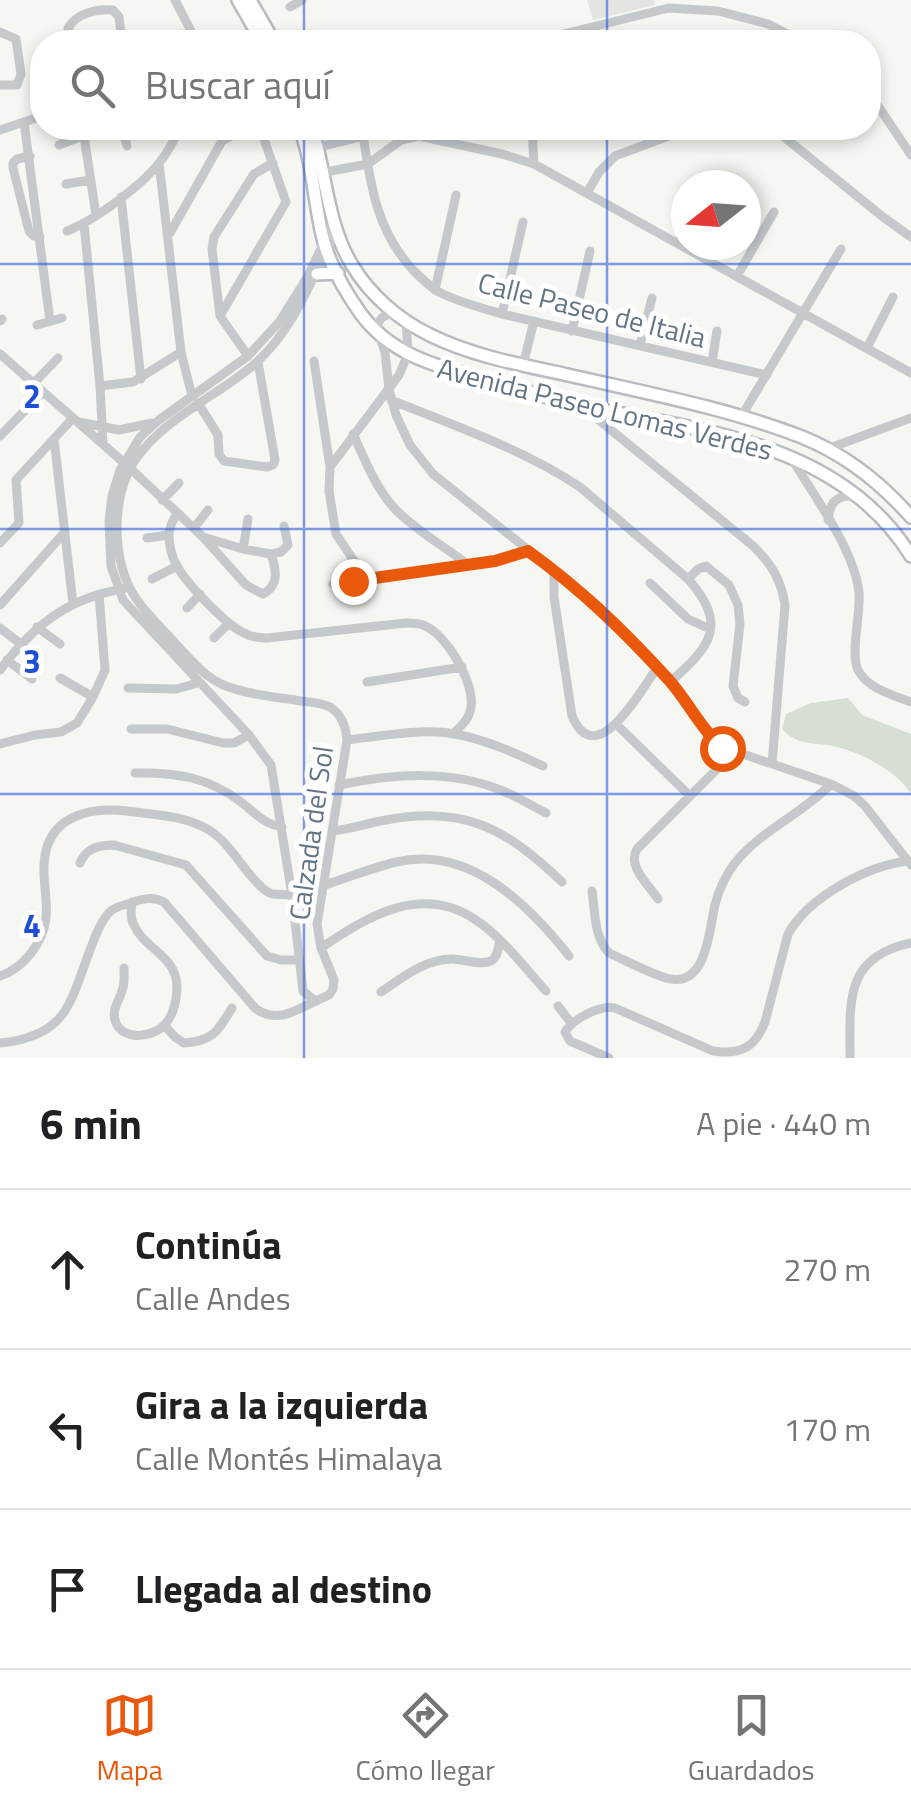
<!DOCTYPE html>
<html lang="es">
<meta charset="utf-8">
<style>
:root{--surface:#fff;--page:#f6f6f6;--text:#202124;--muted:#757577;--line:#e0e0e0;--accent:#ea580c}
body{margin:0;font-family:"Titillium Web",sans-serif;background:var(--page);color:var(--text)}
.compass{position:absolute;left:671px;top:170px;width:90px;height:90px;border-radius:50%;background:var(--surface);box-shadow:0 5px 15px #0003;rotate:253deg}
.stop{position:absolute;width:30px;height:30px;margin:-22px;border:8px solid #ea580c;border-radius:50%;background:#fff}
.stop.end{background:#ea580c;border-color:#fff;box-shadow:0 2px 10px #0008}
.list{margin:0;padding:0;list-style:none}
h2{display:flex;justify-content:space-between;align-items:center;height:130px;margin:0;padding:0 40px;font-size:42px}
h2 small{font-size:32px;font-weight:400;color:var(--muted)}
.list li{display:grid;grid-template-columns:65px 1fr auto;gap:30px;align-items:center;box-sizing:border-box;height:160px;padding:0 40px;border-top:2px solid var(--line)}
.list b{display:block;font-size:38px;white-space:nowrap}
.list p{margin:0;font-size:32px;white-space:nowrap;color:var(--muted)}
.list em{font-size:32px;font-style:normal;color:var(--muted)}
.icon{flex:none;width:55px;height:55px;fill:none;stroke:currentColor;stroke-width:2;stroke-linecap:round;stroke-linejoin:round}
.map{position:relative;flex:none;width:911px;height:1058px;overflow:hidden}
.search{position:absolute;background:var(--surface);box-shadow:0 5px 15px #0003;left:30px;right:30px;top:30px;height:110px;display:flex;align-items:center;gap:25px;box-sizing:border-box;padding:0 35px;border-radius:40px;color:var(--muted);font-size:38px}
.sheet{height:610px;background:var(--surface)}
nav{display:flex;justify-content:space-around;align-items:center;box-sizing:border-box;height:140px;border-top:2px solid var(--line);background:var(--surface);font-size:28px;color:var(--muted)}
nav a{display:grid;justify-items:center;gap:5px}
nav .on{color:var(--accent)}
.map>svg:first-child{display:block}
.built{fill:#e4e5e3}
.green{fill:#d7ded3}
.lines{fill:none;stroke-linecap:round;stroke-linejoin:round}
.major-casing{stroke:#b8bcc0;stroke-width:16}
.minor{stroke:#c5c9cc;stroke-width:9}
.major{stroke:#fff;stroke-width:11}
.route{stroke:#ea580c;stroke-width:12}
.grid{fill:none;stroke:#1d4ed8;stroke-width:2.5;stroke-opacity:0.55}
.labels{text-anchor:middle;stroke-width:10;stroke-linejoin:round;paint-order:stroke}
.street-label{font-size:28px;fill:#637585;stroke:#fff}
.grid-label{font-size:32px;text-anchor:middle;font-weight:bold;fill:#1d4ed8;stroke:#fff;stroke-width:10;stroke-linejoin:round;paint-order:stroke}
</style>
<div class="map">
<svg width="911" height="1058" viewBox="0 0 911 1058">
<rect width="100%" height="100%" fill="#f6f6f2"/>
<path class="built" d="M587,0H654L655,5L593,20Z"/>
<path class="green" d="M848,698L862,715L911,734V793C894,769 856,749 827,745C809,743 795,743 782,729L786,714L811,703Z"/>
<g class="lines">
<defs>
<path id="major" d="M238,0L262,42
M250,0L274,42
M300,128C313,164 314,202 323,239C330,265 346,293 361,314C392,356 439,367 486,380C518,388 550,399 582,406C702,431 840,442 911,556
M312,128C326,173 327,224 352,265C370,295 399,320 430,335C472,356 522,365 568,375C646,393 727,408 802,437C844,454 881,483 911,517
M317,274L338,273"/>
</defs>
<use href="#major" class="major-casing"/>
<path class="minor" d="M175,0L191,31V42
M290,7L302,0
M0,32L16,39L21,74L17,85H0
M74,42L68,28C77,13 96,9 113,10L119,17L122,42
M531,42L669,8L718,11L768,24L803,42
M696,42L730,36L785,42
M868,91L911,155
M24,122L50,321
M122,128L127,146
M362,128C370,181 375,229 413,270C422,279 432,289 443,294C462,303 482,308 502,314L767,375
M532,128L534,164
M773,128L883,217L911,237
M0,130L42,116
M84,136L96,215
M59,145L103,128
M315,148L398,128
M30,156L17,159L13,163V168L29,231L34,236L40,237
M159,163L181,352L192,396
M320,173L368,164L401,140L419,136L502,154L534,164L911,373
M66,184L90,180
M587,193L599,172L615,156L690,128
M121,197L141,379
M84,224L100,386L103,444
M67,231C95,220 140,187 159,163C168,153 174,139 181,128
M170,233L222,141L245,128
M678,243L686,229
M737,276L774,212
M435,290L456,195
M396,314C385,313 378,318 377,329L385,352L389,389L396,415L410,445L433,474L596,604L671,681L707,732L722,747L831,784L854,796L865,806L911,865
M502,314L523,222
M220,316L286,202L260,128
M0,321L2,319
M37,325L62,318
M572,331L590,251
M640,345L652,298
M867,348L893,297
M0,354L130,468L203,537L246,585L263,594C280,585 276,569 271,554L243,549L203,537
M248,356L220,316L212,249L214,237L254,174L273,163
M314,361L330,467
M712,362L717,331
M523,365L534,321
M33,384L58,358
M100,386L133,382L181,352
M391,400C455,426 523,449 580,487L688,579C729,625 710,647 671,681
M198,403L218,435L219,454L224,461L267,467L273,465L275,460L258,362
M584,408L752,545C771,563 781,579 785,605L772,764
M741,417L841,249
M79,422L119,430L152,423
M353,434C365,460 376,489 396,510C416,530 443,546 466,563
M0,436L42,393
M54,439L73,604
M827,449L911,418
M792,459C814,496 854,549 859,592C861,613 850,653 858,670C868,689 893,695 911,702
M162,500L179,483
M177,514C172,521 169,527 169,536C169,545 172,558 177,566C187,584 226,625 244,633C251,637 259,638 267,638L406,623C412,623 417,623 423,625C446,633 475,683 471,707C470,718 461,726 453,734
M828,520C830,503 835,495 854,496
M194,528L208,510
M147,538L169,535
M0,543L19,523L16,480L73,418
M243,549L248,519
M271,554L281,552L288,545L284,526
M554,570V597L572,716C596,773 641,690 657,668
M373,577L354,561L336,534L329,491L330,467L399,375L408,354L406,320
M152,579L177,566
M688,579L698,569L706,566L729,585L738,605L740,624L733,686L738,698L745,702
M650,583L688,619L710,629
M333,584L495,561L528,551
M0,605L64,533
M187,608L200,594
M37,627L60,644
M0,628L21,644
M214,638L228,624
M7,660L32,679
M0,670C34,625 68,598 123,589
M60,678L93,697
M367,682L462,667
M128,688L176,689L198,683
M616,724L690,796
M131,729H167L223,743H234L249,735
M347,740C381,736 421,728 455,734C487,740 515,753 543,766
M0,744L35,735L61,732L77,723L93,697L105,670L99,594
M135,773C175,772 208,777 241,802C255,813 264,824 282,827
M339,785C393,774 451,769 503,791C518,797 532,806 546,813
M332,831C351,829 368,823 386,820C464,805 507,829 562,882
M80,863C86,848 99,845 114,845L186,865L267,956L281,960H300
M322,886C347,878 371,868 396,862C469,845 528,904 569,956
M592,891C595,911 594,938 609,953C627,961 647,972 666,978C707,990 709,930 715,905C719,889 725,876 735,863C760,831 802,814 831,784
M658,899C648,884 627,866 637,849L733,753
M321,948C368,916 422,883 476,920C503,938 524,967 546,991
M124,968C124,976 125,984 122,991C119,1001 112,1009 115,1020C121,1042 155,1038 166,1023C174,1014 177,998 177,987C177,956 144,949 134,925C130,918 131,910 132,902
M0,976C24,968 42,944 46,919C48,901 43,883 44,865C46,818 86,806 127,811C154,815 184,815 209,830C233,845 244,874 266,891L272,894L292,895
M381,992C402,978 425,959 452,959C463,959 481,966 491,961C498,957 498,948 500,940
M315,1001L303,991L292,895L271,765L249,735L123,600L111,566L109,521L112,496L120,470L140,437L159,420L248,356L280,321L308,276L334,221
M558,1006L571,1023
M165,1026L175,1037L184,1043C213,1041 217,1032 232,1008
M0,1043C23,1041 47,1034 62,1015C81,991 92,925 112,910C118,906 127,904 134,902C145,898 153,897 164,902L255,1008C279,1027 304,1005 329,995L333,989L334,980L321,948L317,924L347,740C346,727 341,714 330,707C322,703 310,702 301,701C277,697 249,695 226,686C205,678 190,659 175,643C162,628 146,614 135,597C113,563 112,509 128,473C150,423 221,396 259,360C297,324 312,276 337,231
M609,1058L570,1041L565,1032C573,1019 599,1005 615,1008L713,1051C740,1055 755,1048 765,1022L788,934C809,897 866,866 908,861
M850,1058C850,1002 844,957 911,943"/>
<use href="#major" class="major"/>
</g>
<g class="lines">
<path class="route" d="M353,581L495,561L528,551C582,590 624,631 668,679C688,701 700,728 722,748"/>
</g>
<path class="grid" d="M304,0V42M607,0V42M304,128V1058M607,128V1058M0,264H911M0,529H911M0,794H911"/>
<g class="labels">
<g class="street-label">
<text transform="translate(592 310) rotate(14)" y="10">Calle Paseo de Italia</text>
<text transform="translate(605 409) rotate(14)" y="10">Avenida Paseo Lomas Verdes</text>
<text transform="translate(311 833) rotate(-82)" y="10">Calzada del Sol</text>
</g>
</g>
<g class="grid-label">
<text x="32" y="408">2</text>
<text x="32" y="673">3</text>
<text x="32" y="937">4</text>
</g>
</svg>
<svg class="compass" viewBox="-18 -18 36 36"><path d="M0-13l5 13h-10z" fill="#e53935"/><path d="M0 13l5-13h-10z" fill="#757577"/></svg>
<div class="stop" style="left:722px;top:748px"></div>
<div class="stop end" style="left:353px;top:581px"></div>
<div class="search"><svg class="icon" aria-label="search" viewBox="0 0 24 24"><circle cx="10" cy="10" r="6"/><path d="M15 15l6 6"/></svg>Buscar aquí</div>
</div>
<section class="sheet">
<h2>6 min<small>A pie · 440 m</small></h2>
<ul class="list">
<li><svg class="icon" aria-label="ahead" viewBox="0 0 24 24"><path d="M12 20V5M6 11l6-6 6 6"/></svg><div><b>Continúa</b><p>Calle Andes</p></div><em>270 m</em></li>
<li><svg class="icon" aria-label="left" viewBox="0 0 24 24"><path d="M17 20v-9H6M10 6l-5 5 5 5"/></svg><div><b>Gira a la izquierda</b><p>Calle Montés Himalaya</p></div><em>170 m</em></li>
<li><svg class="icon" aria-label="arrive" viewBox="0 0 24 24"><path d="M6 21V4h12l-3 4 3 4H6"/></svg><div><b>Llegada al destino</b></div></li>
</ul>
</section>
<nav>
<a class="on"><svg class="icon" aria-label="map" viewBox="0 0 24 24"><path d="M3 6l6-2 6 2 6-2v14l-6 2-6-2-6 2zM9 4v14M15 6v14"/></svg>Mapa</a>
<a><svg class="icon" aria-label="directions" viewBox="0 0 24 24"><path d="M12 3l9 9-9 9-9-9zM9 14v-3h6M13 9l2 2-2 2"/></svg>Cómo llegar</a>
<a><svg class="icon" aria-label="saved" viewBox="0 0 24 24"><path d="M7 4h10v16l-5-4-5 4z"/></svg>Guardados</a>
</nav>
